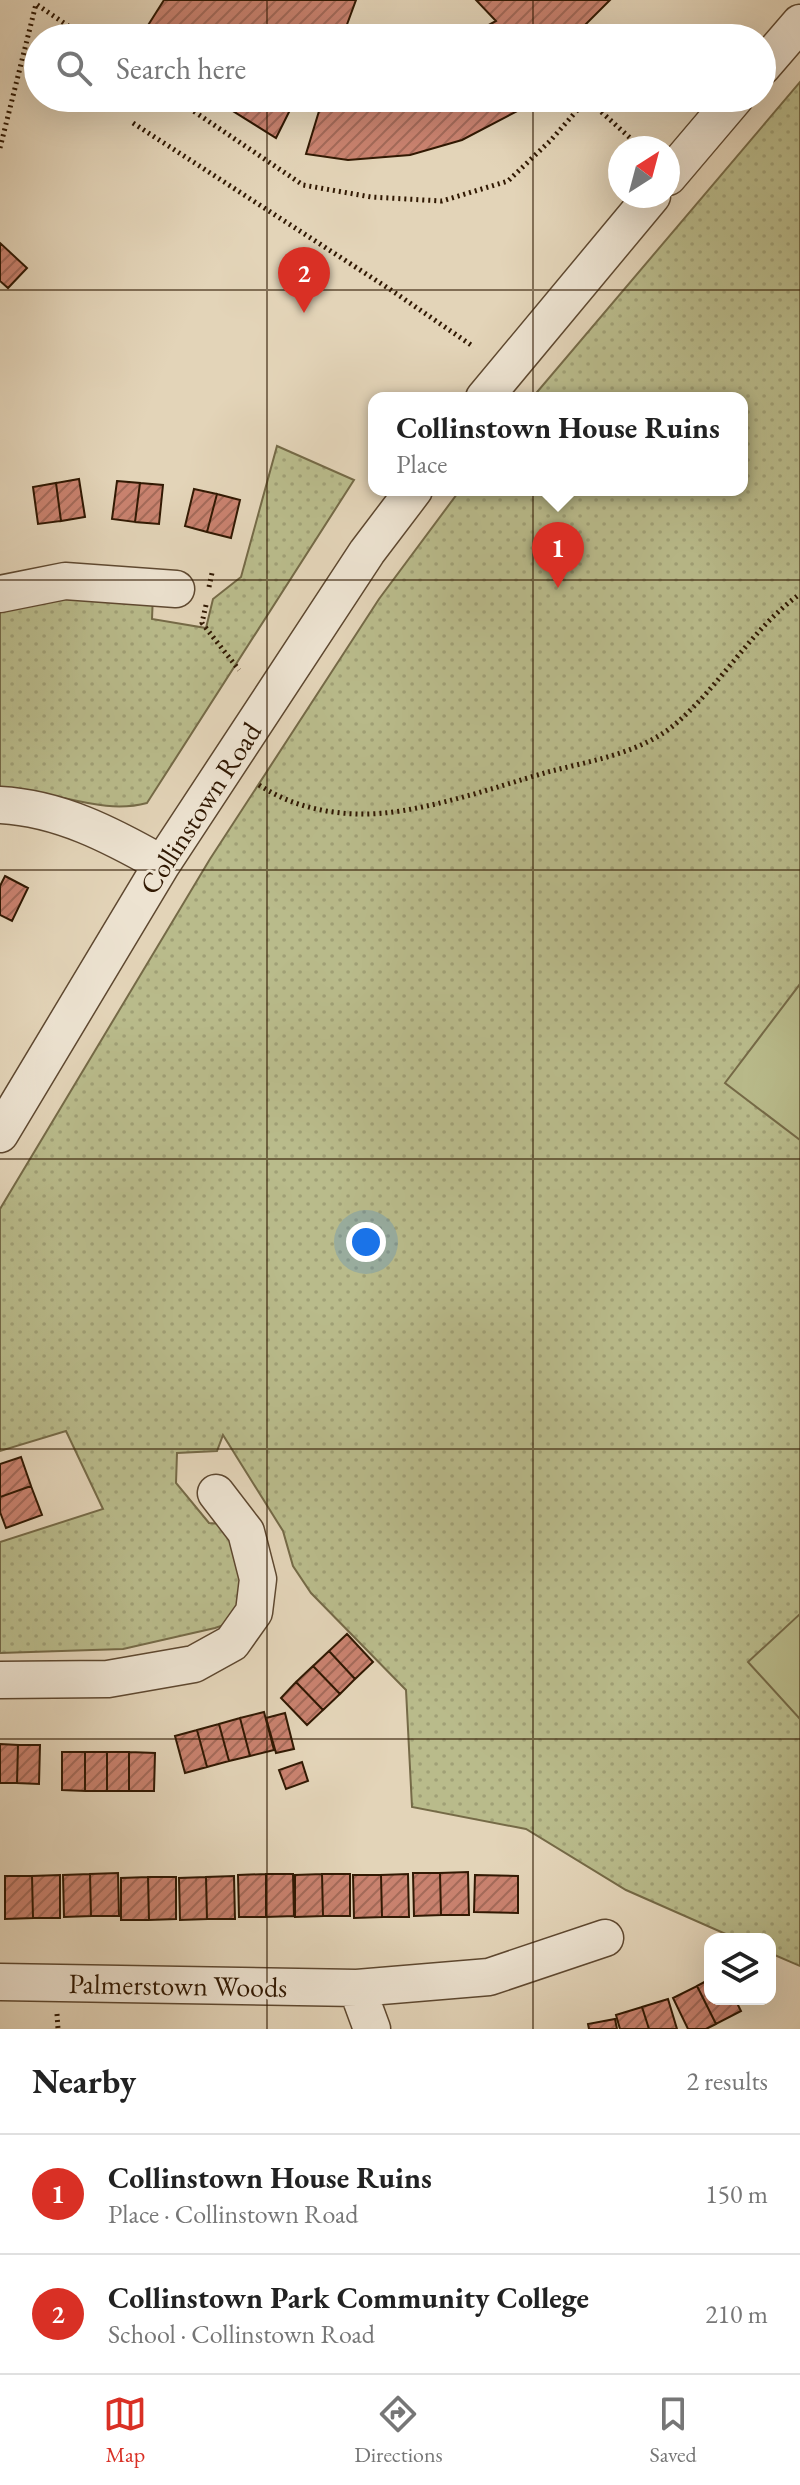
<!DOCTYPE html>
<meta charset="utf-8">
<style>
:root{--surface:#fff;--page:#f6f6f6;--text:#222;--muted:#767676;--line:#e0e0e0;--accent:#d93025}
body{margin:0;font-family:"EB Garamond",serif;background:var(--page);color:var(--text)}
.controls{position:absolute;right:24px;bottom:24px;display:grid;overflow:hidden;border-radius:16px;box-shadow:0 8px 32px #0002}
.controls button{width:72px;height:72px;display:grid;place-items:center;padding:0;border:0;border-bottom:2px solid var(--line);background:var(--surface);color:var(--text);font:40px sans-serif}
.compass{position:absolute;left:608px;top:136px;width:72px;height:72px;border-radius:50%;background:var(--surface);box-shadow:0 8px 32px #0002;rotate:36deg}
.you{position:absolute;left:366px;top:1242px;width:28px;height:28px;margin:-20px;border:6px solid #fff;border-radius:50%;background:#1a73e8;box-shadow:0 0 0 12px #1a73e833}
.badge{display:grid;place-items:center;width:52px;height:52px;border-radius:50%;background:var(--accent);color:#fff;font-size:26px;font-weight:700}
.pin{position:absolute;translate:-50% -66px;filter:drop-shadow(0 2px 4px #0008)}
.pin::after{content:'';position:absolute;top:42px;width:28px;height:24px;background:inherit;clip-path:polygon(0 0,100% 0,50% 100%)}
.popup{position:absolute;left:368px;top:392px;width:380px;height:104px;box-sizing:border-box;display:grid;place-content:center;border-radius:16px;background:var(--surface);filter:drop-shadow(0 2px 6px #0005);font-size:26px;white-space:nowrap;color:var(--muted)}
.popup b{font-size:30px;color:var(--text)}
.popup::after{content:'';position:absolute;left:50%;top:100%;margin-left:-16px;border:16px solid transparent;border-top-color:var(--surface)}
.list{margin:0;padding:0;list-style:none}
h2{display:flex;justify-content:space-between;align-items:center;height:104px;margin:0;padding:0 32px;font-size:34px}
h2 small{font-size:26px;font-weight:400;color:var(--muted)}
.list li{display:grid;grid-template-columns:52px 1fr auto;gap:24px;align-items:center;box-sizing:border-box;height:120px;padding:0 32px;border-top:2px solid var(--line)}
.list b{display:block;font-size:30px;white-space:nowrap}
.list p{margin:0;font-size:26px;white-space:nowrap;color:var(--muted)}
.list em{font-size:26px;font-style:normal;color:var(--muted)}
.icon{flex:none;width:44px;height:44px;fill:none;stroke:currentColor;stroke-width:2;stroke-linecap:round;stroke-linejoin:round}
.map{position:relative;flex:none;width:800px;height:2029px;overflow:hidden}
.search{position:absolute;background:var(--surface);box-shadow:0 8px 32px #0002;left:24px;right:24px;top:24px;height:88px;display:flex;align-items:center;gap:20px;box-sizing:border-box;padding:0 28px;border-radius:44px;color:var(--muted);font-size:30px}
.sheet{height:344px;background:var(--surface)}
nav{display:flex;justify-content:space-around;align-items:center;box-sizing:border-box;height:112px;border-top:2px solid var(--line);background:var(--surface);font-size:22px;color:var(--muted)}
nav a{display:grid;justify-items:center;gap:4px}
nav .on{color:var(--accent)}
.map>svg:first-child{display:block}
.grass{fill:url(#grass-dots);stroke:#756a47;stroke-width:2}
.pitch{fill:#b9bb8b;stroke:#756a47;stroke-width:2}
.building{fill:url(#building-hatch);stroke:#311903;stroke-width:2}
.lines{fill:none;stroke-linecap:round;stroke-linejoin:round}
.minor-casing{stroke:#5e4830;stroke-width:39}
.path{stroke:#311903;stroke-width:5;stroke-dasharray:2 4;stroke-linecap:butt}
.minor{stroke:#ede3d1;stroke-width:36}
.grid{fill:none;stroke:#311903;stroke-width:2;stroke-opacity:0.55}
.labels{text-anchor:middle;stroke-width:6;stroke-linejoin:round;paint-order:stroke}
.street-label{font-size:28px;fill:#311903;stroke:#ede3d1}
</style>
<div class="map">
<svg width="800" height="2029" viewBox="0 0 800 2029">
<defs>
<pattern id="grass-dots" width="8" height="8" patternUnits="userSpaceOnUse" patternTransform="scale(2)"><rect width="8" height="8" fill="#b9bb8b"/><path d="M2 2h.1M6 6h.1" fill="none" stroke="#a0a076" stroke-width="1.8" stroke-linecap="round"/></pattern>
<pattern id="building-hatch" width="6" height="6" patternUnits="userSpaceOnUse" patternTransform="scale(2)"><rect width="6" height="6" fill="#c9826f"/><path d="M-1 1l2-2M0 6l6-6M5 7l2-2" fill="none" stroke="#a46a59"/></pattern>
</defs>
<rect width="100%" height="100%" fill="#e3d4b8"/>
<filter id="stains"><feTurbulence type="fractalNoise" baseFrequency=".0025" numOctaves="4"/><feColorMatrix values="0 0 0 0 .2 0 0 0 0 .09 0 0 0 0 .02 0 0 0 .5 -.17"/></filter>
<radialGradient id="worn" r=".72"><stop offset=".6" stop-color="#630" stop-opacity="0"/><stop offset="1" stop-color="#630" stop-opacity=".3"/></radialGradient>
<path class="grass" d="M800,82V1966L770,1953V1939H737L626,1890L526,1829L412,1807L406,1690L311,1593L293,1566L283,1531L223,1435L217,1451L177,1453L176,1483L209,1523L222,1524L235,1540L247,1602L230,1623L215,1628L123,1649L0,1653V1542L103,1509L66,1431L0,1451V1209L210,859L379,599L460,490H742V398H532Z
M277,446L354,480L147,803C110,813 75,799 39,793C26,791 13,792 0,792V608L70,592L153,594L152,619L206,628L213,599L241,577Z"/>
<path class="pitch" d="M800,984V1140L725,1083Z
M800,1614V1719L748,1662Z"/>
<path class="building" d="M164,0H356L342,38H140Z
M476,0H610L572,38H465L496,21Z
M212,98H296L276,138Z
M323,98H536L529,105L462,140L410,155L348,160L306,154Z
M0,243L27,268L8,288L0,281Z
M79,479L85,517L61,521L56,483Z
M117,481L140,483L135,522L112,519Z
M56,483L61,521L38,524L33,487Z
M140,483L163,485L159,524L135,522Z
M194,489L217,494L207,532L185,526Z
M217,494L240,500L231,538L207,532Z
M5,876L28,888L12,921L0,915V886Z
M21,1457L31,1486L0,1497V1464Z
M31,1486L42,1515L6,1528L0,1512V1497Z
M347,1634L373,1662L355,1679L329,1651Z
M329,1651L355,1679L340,1694L313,1666Z
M313,1666L340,1694L323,1710L296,1682Z
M296,1682L323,1710L307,1725L281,1698Z
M264,1712L274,1750L250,1756L240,1718Z
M285,1713L294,1749L276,1753L266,1718Z
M240,1718L250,1756L229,1761L219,1724Z
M219,1724L229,1761L207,1767L197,1730Z
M197,1730L207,1767L185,1773L175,1736Z
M0,1744L18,1745L17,1783H0Z
M18,1745H40L39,1784L17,1783Z
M62,1752H85V1791L62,1790Z
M85,1752H107V1791H85Z
M107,1752H129V1791H107Z
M129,1752L155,1753L154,1791H129Z
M302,1762L308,1781L286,1789L279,1770Z
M468,1872L469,1915H441L440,1873Z
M118,1873L119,1916H91L90,1874Z
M413,1873H440L441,1915L414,1916Z
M90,1874L91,1916L64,1917L63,1875Z
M266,1874V1917H239L238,1875Z
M266,1874H293L294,1916L266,1917Z
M322,1874H350V1916H323Z
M322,1874L323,1916L295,1917V1875Z
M408,1874L409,1917H382L381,1875Z
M60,1875V1918H33L32,1876Z
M353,1875H381L382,1917L354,1918Z
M475,1875L518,1876V1913L474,1912Z
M5,1876H32L33,1918L5,1919Z
M234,1876L235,1919H207L206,1877Z
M148,1877L149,1920H121V1878Z
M148,1877H176V1919L149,1920Z
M206,1877L207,1919L180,1920L179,1878Z
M710,1979V1999H735L741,2011L716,2024L697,1986Z
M697,1986L716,2024L706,2029H688L673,1998Z
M668,1999L677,2029H649L642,2007Z
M642,2007L649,2029H620L616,2015Z
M615,2019L617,2029H589L588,2024Z"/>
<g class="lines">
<defs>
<path id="minor" d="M762,67L800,23
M668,177L735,98
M484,398L652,196
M0,594L65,581L176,589
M0,805C59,808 111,835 162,864
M0,1134L162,864L367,552L414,490
M0,1680L108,1679L194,1664L232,1643L254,1612L258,1579L246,1532L216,1493
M0,1982L357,1988L489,1977L605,1938
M357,1988L372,2029"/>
</defs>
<use href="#minor" class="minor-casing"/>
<path class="path" d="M174,98L303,185L371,197L442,201L508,181L550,141L587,99L638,145
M133,123L391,290L474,347
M0,148L36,4L86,38
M209,587L212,573
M206,605L202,623L239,670
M259,785C288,804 322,813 357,814C414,816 492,788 548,772C589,761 638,754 673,726C719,688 752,628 800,594
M57,2014L58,2029"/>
<use href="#minor" class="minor"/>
</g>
<path class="grid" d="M267,0V38M533,0V38M267,98V2029M533,98V2029M0,290H800M0,580H800M0,870H800M0,1159H800M0,1449H800M0,1739H800"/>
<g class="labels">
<g class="street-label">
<text transform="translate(200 808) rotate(-57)" y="10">Collinstown Road</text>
<text transform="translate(178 1985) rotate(1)" y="10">Palmerstown Woods</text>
</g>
</g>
<rect width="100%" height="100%" filter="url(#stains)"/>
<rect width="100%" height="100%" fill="url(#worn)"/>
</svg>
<div class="controls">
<button><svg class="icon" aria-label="layers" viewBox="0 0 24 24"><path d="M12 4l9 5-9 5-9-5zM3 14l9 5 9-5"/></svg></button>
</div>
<svg class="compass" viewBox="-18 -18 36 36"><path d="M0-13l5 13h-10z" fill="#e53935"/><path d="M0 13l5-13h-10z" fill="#767676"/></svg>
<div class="you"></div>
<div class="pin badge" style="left:558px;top:588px">1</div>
<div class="popup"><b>Collinstown House Ruins</b>Place</div>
<div class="pin badge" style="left:304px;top:313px">2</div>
<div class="search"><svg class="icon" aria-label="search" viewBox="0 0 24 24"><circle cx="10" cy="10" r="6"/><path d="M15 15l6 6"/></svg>Search here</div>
</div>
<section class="sheet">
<h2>Nearby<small>2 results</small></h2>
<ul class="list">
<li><span class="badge">1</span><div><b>Collinstown House Ruins</b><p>Place · Collinstown Road</p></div><em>150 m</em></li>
<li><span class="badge">2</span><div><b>Collinstown Park Community College</b><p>School · Collinstown Road</p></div><em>210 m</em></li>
</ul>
</section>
<nav>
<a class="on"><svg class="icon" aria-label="map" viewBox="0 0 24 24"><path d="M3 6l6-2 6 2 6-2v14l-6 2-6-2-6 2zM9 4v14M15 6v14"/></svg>Map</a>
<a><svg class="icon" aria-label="directions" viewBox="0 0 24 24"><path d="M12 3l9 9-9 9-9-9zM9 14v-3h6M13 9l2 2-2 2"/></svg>Directions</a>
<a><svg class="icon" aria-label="saved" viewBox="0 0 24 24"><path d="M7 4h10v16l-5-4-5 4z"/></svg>Saved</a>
</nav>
